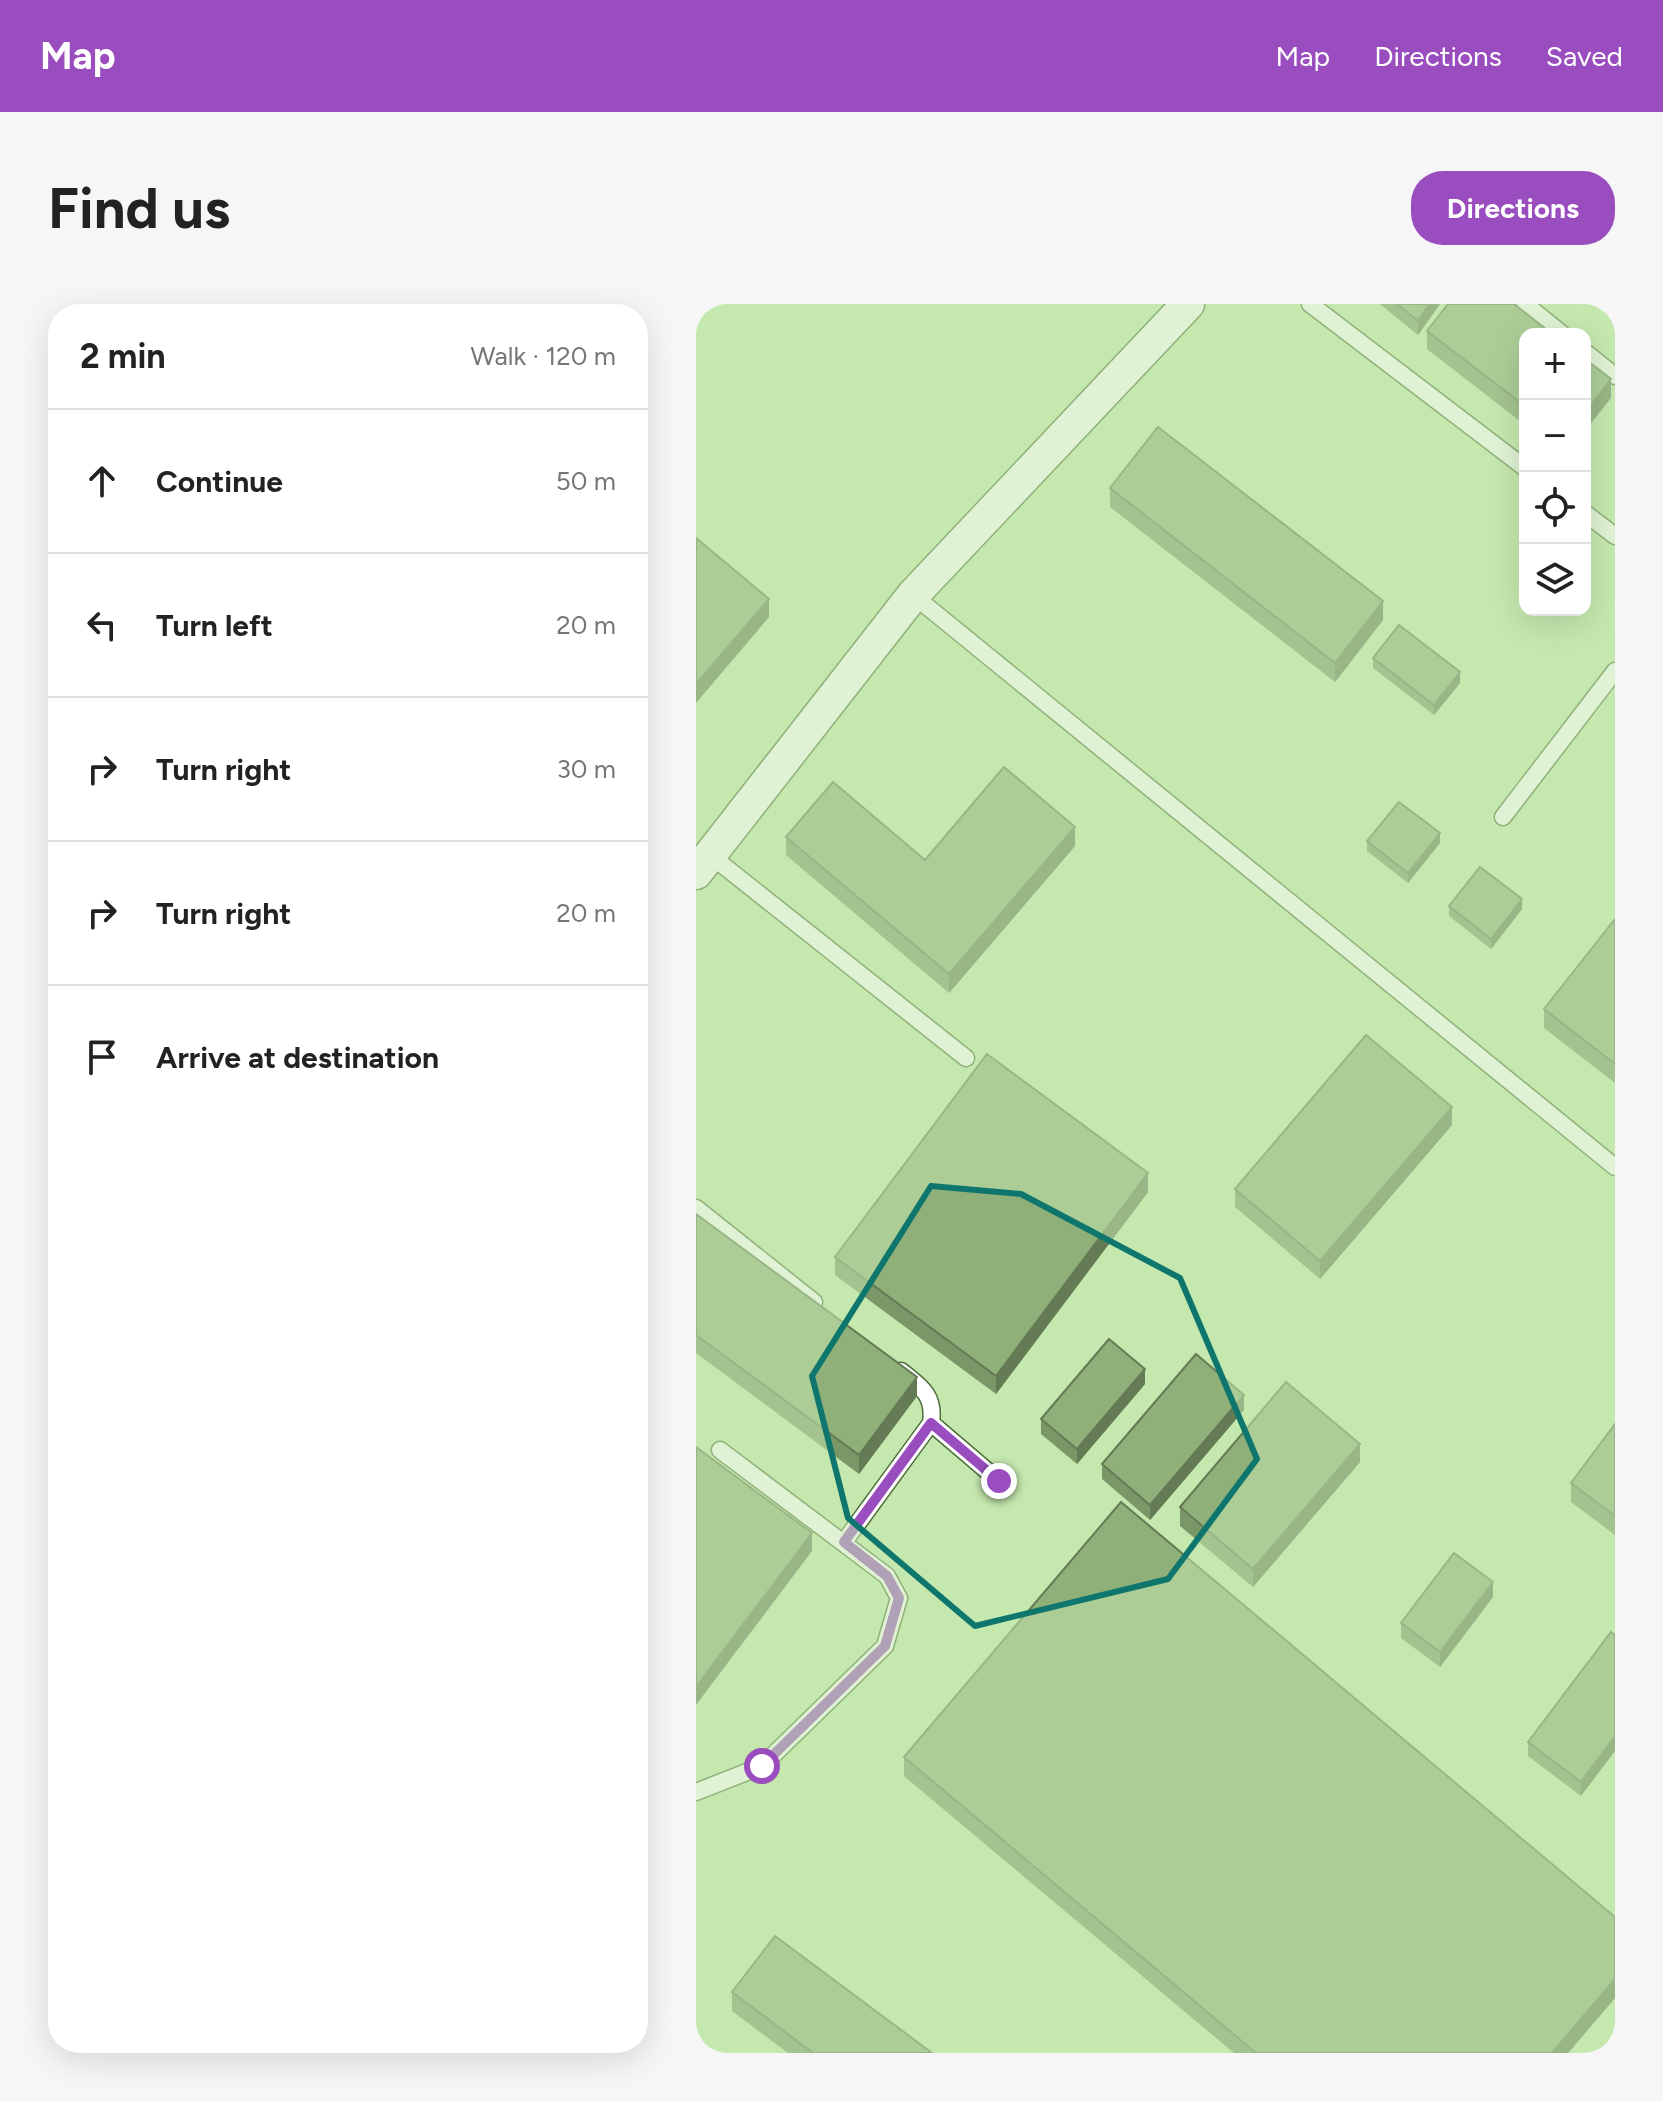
<!DOCTYPE html>
<meta charset="utf-8">
<style>
:root{--surface:#fff;--page:#f6f6f6;--text:#222;--muted:#767676;--line:#e0e0e0;--accent:#9a4dbe}
body{margin:0;font-family:Figtree,sans-serif;background:var(--page);color:var(--text)}
.controls{position:absolute;right:24px;top:24px;display:grid;overflow:hidden;border-radius:16px;box-shadow:0 8px 32px #0002}
.controls button{width:72px;height:72px;display:grid;place-items:center;padding:0;border:0;border-bottom:2px solid var(--line);background:var(--surface);color:var(--text);font:40px sans-serif}
.stop{position:absolute;width:24px;height:24px;margin:-18px;border:6px solid #9a4dbe;border-radius:50%;background:#fff}
.stop.end{background:#9a4dbe;border-color:#fff;box-shadow:0 2px 8px #0008}
.list{margin:0;padding:0;list-style:none}
h2{display:flex;justify-content:space-between;align-items:center;height:104px;margin:0;padding:0 32px;font-size:34px}
h2 small{font-size:26px;font-weight:400;color:var(--muted)}
.list li{display:grid;grid-template-columns:52px 1fr auto;gap:24px;align-items:center;box-sizing:border-box;height:144px;padding:0 32px;border-top:2px solid var(--line)}
.list b{display:block;font-size:30px;white-space:nowrap}
.list em{font-size:26px;font-style:normal;color:var(--muted)}
.icon{flex:none;width:44px;height:44px;fill:none;stroke:currentColor;stroke-width:2;stroke-linecap:round;stroke-linejoin:round}
.map{position:relative;flex:none;width:919px;height:1749px;overflow:hidden;border-radius:32px}
header{display:flex;align-items:center;gap:48px;box-sizing:border-box;height:112px;padding:0 40px;background:var(--accent);color:#fff}
header strong{font-size:38px}
nav{display:flex;gap:44px;margin-inline-start:auto;font-size:28px}
.intro{display:flex;align-items:center;justify-content:space-between;box-sizing:border-box;height:192px;padding:0 48px}
h1{margin:0;font-size:56px}
.button{padding:20px 36px;border-radius:32px;background:var(--accent);color:#fff;font-size:28px;font-weight:700}
main{display:flex;gap:48px;padding:0 48px}
aside{flex:1;background:var(--surface);border-radius:32px;box-shadow:0 8px 32px #0002}
.map>svg:first-child{display:block}
.lines{fill:none;stroke-linecap:round;stroke-linejoin:round}
.lane-casing{stroke:#506f3b;stroke-width:19}
.street-casing{stroke:#506f3b;stroke-width:35}
.lane{stroke:#fff;stroke-width:16}
.street{stroke:#fff;stroke-width:32}
.wall{fill:#7b9768}
.shaded-wall{fill:#647b55}
.building{fill:#8fb079;stroke:#647b55;stroke-width:2}
.route{stroke:#9a4dbe;stroke-width:10}
.marked{fill:none;stroke:#0f766e;stroke-width:6;stroke-linejoin:round}
</style>
<header>
<strong>Map</strong>
<nav><a>Map</a><a>Directions</a><a>Saved</a></nav>
</header>
<div class="intro"><h1>Find us</h1><a class="button">Directions</a></div>
<main>
<aside>
<h2>2 min<small>Walk · 120 m</small></h2>
<ul class="list">
<li><svg class="icon" aria-label="ahead" viewBox="0 0 24 24"><path d="M12 20V5M6 11l6-6 6 6"/></svg><div><b>Continue</b></div><em>50 m</em></li>
<li><svg class="icon" aria-label="left" viewBox="0 0 24 24"><path d="M17 20v-9H6M10 6l-5 5 5 5"/></svg><div><b>Turn left</b></div><em>20 m</em></li>
<li><svg class="icon" aria-label="right" viewBox="0 0 24 24"><path d="M7 20v-9h11M14 6l5 5-5 5"/></svg><div><b>Turn right</b></div><em>30 m</em></li>
<li><svg class="icon" aria-label="right" viewBox="0 0 24 24"><path d="M7 20v-9h11M14 6l5 5-5 5"/></svg><div><b>Turn right</b></div><em>20 m</em></li>
<li><svg class="icon" aria-label="arrive" viewBox="0 0 24 24"><path d="M6 21V4h12l-3 4 3 4H6"/></svg><div><b>Arrive at destination</b></div></li>
</ul>
</aside>
<div class="map">
<svg width="919" height="1749" viewBox="0 0 919 1749">
<rect width="100%" height="100%" fill="#c5e8ae"/>
<g class="lines">
<defs>
<path id="lane" d="M614,0L829,164
M829,0L866,30
M889,48L919,72
M889,209L919,232
M217,291L919,863
M807,513L919,367
M14,551L270,754
M0,904L118,998
M235,1119L303,1177
M148,1238L235,1119C239,1091 225,1083 205,1067
M0,1488L66,1462L189,1342L203,1294L191,1272L24,1146"/>
<path id="street" d="M0,569L217,291L492,0"/>
</defs>
<use href="#lane" class="lane-casing"/>
<use href="#street" class="street-casing"/>
<use href="#lane" class="lane"/>
<use href="#street" class="street"/>
</g>
<path class="wall" d="M684,0H744L722,31Z
M731,27L829,30V121L731,45Z
M414,184L687,316L639,378L414,203Z
M677,354L764,379L738,411L677,364Z
M90,533L229,556L379,542L253,689L90,551Z
M671,537L744,539L712,579L671,547Z
M753,602L826,605L795,645L753,612Z
M919,615V779L848,724V705Z
M756,821L624,975L539,903V885Z
M452,888L300,1090L139,971V953Z
M0,910L221,1092L163,1170L0,1049Z
M449,1080L381,1160L345,1130V1115Z
M548,1106L454,1216L406,1175V1160Z
M919,1120V1231L875,1198V1179Z
M664,1158L557,1283L484,1222V1203Z
M797,1293L744,1363L705,1334V1319Z
M919,1331L885,1492L832,1452V1438Z
M208,1453L919,1694L872,1749H538L208,1472Z
M36,1688L236,1749H92L36,1707Z"/>
<path class="shaded-wall" d="M733,0H744L722,31V17Z
M915,75V94L889,127V109Z
M73,295V313L0,399V380Z
M687,297V316L639,378V359Z
M764,368V379L738,411V401Z
M379,523V542L253,689V670Z
M744,529V539L712,579V569Z
M826,595V605L795,645V635Z
M756,803V821L624,975V957Z
M452,869V888L300,1090V1072Z
M449,1065V1080L381,1160V1145Z
M221,1073V1092L163,1170V1151Z
M548,1091V1106L454,1216V1201Z
M664,1140V1158L557,1283V1265Z
M116,1229V1247L0,1401V1383Z
M797,1278V1293L744,1363V1348Z
M919,1432V1447L885,1492V1478Z
M919,1675V1694L872,1749H856Z"/>
<path class="building" d="M701,0H733L722,17Z
M752,0H818L856,30H829V102L731,27Z
M889,55L915,75L889,109Z
M462,123L687,297L639,359L414,184Z
M0,234L73,295L0,380Z
M703,321L764,368L738,401L677,354Z
M308,463L379,523L253,670L90,533L137,478L229,556Z
M703,498L744,529L712,569L671,537Z
M784,563L826,595L795,635L753,602Z
M919,615V760L848,705Z
M670,731L756,803L624,957L539,885Z
M291,750L452,869L300,1072L139,953Z
M0,910L221,1073L163,1151L0,1031Z
M413,1035L449,1065L381,1145L345,1115Z
M500,1050L548,1091L454,1201L406,1160Z
M590,1078L664,1140L557,1265L484,1203Z
M919,1120V1212L875,1179Z
M0,1143L116,1229L0,1383Z
M425,1198L919,1613V1675L856,1749H560L208,1453Z
M758,1249L797,1278L744,1348L705,1319Z
M915,1328L919,1331V1432L885,1478L832,1438Z
M79,1632L236,1749H117L36,1688Z"/>
<g class="lines">
<path class="route" d="M66,1462L189,1342L203,1294L191,1272L148,1238L235,1119L303,1177"/>
</g>
<path d="M0 0H919V1749H0ZM235,882L325,890L484,974L561,1155L472,1275L279,1322L152,1214L116,1072Z" fill="#c5e8ae" fill-opacity=".55" fill-rule="evenodd"/>
<path class="marked" d="M235,882L325,890L484,974L561,1155L472,1275L279,1322L152,1214L116,1072Z"/>
</svg>
<div class="controls">
<button>+</button>
<button>−</button>
<button><svg class="icon" aria-label="locate" viewBox="0 0 24 24"><circle cx="12" cy="12" r="6"/><path d="M12 2v4M12 18v4M2 12h4M18 12h4"/></svg></button>
<button><svg class="icon" aria-label="layers" viewBox="0 0 24 24"><path d="M12 4l9 5-9 5-9-5zM3 14l9 5 9-5"/></svg></button>
</div>
<div class="stop" style="left:66px;top:1462px"></div>
<div class="stop end" style="left:303px;top:1177px"></div>
</div>
</main>
